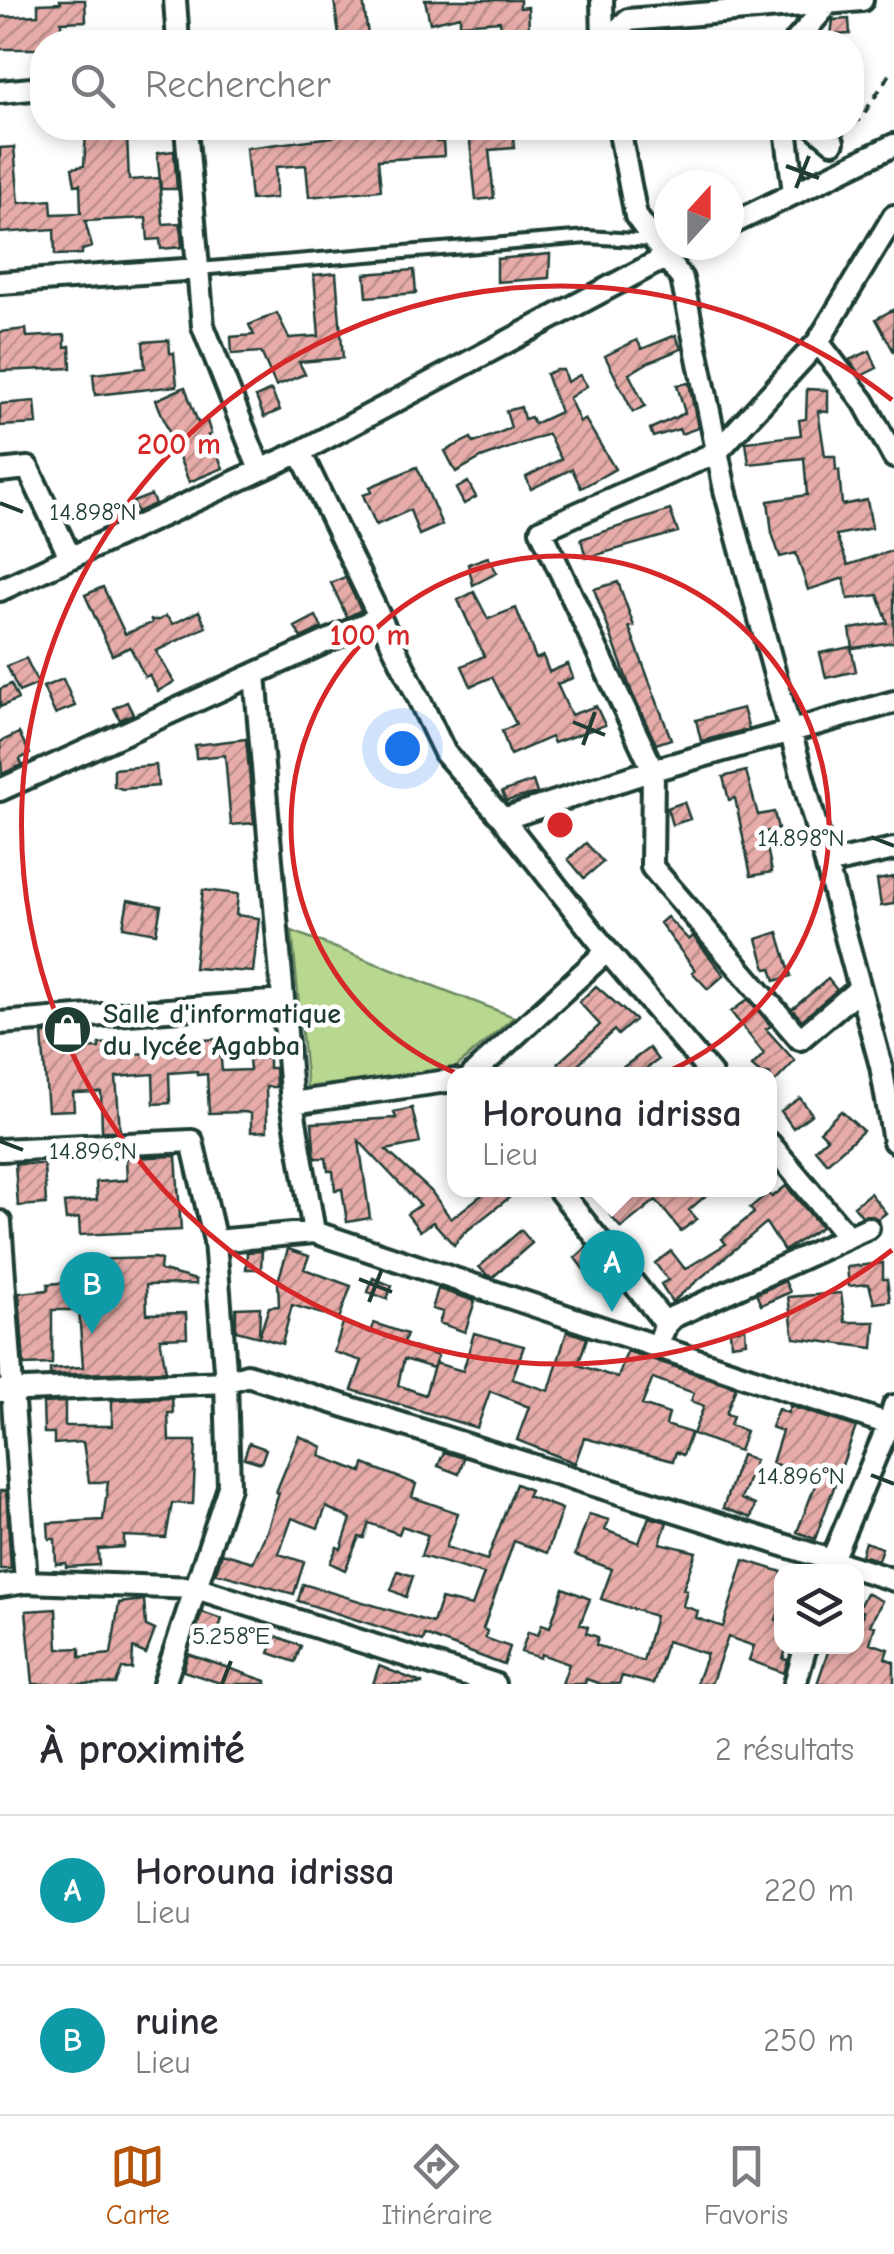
<!DOCTYPE html>
<html lang="fr">
<meta charset="utf-8">
<style>
:root{--surface:#fff;--page:#f7f7f7;--text:#2b2b33;--muted:#7c7c81;--line:#e1e1e2;--accent:#b45309}
body{margin:0;font-family:"Comic Neue",sans-serif;background:var(--page);color:var(--text)}
.controls{position:absolute;right:30px;bottom:30px;display:grid;overflow:hidden;border-radius:20px;box-shadow:0 5px 15px #0003}
.controls button{width:90px;height:90px;display:grid;place-items:center;padding:0;border:0;border-bottom:2px solid var(--line);background:var(--surface);color:var(--text);font:50px sans-serif}
.compass{position:absolute;left:654px;top:170px;width:90px;height:90px;border-radius:50%;background:var(--surface);box-shadow:0 5px 15px #0003;rotate:21deg}
.you{position:absolute;left:402px;top:748px;width:35px;height:35px;margin:-25px;border:8px solid #fff;border-radius:50%;background:#1a73e8;box-shadow:0 0 0 15px #1a73e833}
.badge{display:grid;place-items:center;width:65px;height:65px;border-radius:50%;background:var(--accent);color:#fff;font-size:32px;font-weight:700}
.pin{position:absolute;translate:-50% -82px;filter:drop-shadow(0 2px 5px #0008)}
.pin::after{content:'';position:absolute;top:52px;width:35px;height:30px;background:inherit;clip-path:polygon(0 0,100% 0,50% 100%)}
.popup{position:absolute;left:447px;top:1067px;width:330px;height:130px;box-sizing:border-box;display:grid;place-content:center;border-radius:20px;background:var(--surface);filter:drop-shadow(0 2px 8px #0005);font-size:32px;white-space:nowrap;color:var(--muted)}
.popup b{font-size:38px;color:var(--text)}
.popup::after{content:'';position:absolute;left:50%;top:100%;margin-left:-20px;border:20px solid transparent;border-top-color:var(--surface)}
.list{margin:0;padding:0;list-style:none}
h2{display:flex;justify-content:space-between;align-items:center;height:130px;margin:0;padding:0 40px;font-size:42px}
h2 small{font-size:32px;font-weight:400;color:var(--muted)}
.list li{display:grid;grid-template-columns:65px 1fr auto;gap:30px;align-items:center;box-sizing:border-box;height:150px;padding:0 40px;border-top:2px solid var(--line)}
.list b{display:block;font-size:38px;white-space:nowrap}
.list p{margin:0;font-size:32px;white-space:nowrap;color:var(--muted)}
.list em{font-size:32px;font-style:normal;color:var(--muted)}
.icon{flex:none;width:55px;height:55px;fill:none;stroke:currentColor;stroke-width:2;stroke-linecap:round;stroke-linejoin:round}
.map{position:relative;flex:none;width:894px;height:1684px;overflow:hidden}
.search{position:absolute;background:var(--surface);box-shadow:0 5px 15px #0003;left:30px;right:30px;top:30px;height:110px;display:flex;align-items:center;gap:25px;box-sizing:border-box;padding:0 35px;border-radius:40px;color:var(--muted);font-size:38px}
.sheet{height:430px;background:var(--surface)}
nav{display:flex;justify-content:space-around;align-items:center;box-sizing:border-box;height:140px;border-top:2px solid var(--line);background:var(--surface);font-size:28px;color:var(--muted)}
nav a{display:grid;justify-items:center;gap:5px}
nav .on{color:var(--accent)}
.map>svg:first-child{display:block}
.park{fill:#b8d890;stroke:#6c8a62;stroke-width:2.5}
.building{fill:url(#building-hatch);stroke:#1f3d34;stroke-width:2.5}
.lines{fill:none;stroke-linecap:round;stroke-linejoin:round}
.service-casing{stroke:#1f3d34;stroke-width:18}
.minor-casing{stroke:#1f3d34;stroke-width:28}
.path{stroke:#1f3d34;stroke-width:4;stroke-dasharray:10 8;stroke-linecap:butt}
.service{stroke:#fff;stroke-width:10}
.minor{stroke:#fff;stroke-width:20}
.ticks{fill:none;stroke:#1f3d34;stroke-width:4}
.ring{fill:none;stroke:#d62828;stroke-width:5}
.labels{text-anchor:middle;stroke-width:9;stroke-linejoin:round;paint-order:stroke}
.poi-label{font-size:28px;font-weight:bold;fill:#1f3d34;stroke:#fff;text-anchor:start}
.ticks-label{font-size:25px;text-anchor:middle;fill:#1f3d34;stroke:#fff;stroke-width:9;stroke-linejoin:round;paint-order:stroke}
.centre{fill:#d62828;stroke:#fff;stroke-width:5}
.ring-label{font-size:30px;text-anchor:middle;font-weight:bold;fill:#d62828;stroke:#fff;stroke-width:9;stroke-linejoin:round;paint-order:stroke}
</style>
<div class="map">
<svg width="894" height="1684" viewBox="0 0 894 1684">
<defs>
<pattern id="building-hatch" width="6" height="6" patternUnits="userSpaceOnUse" patternTransform="scale(2.5)"><rect width="6" height="6" fill="#e7aca9"/><path d="M-1 1l2-2M0 6l6-6M5 7l2-2" fill="none" stroke="#bb8d8a"/></pattern>
</defs>
<rect width="100%" height="100%" fill="#fff"/>
<filter id="ink" filterUnits="userSpaceOnUse"><feTurbulence type="fractalNoise" baseFrequency=".01" numOctaves="2"/><feDisplacementMap in="SourceGraphic" scale="20" xChannelSelector="R" yChannelSelector="G"/><feConvolveMatrix kernelMatrix="1 2 1 2 8 2 1 2 1" color-interpolation-filters="sRGB"/></filter>
<g filter="url(#ink)">
<path class="park" d="M292,931L514,1017L453,1070L307,1087Z"/>
<path class="building" d="M60,0H85L86,21L61,22L62,42H42V49H0V17L38,15V4L61,3Z
M334,0H363L369,42H340Z
M425,0H520V8L528,7L529,30L501,28L500,21L460,24V16L430,23Z
M849,19L850,34L831,35L833,20Z
M332,128H396L397,135L435,131L436,142H443L444,156L378,160L381,190L309,197L306,165L276,167V198L251,200L246,148L333,137Z
M116,129L117,137L127,136L129,180L159,178L163,224L180,223L182,247L161,249L160,239L148,240L146,218L85,221L92,247L82,250V254L55,255L54,229L0,233V148L14,147L19,203L51,200L52,214L81,213L80,184L75,185L72,168L84,166L86,132Z
M487,130L488,136L513,135L514,148L489,150L494,198L476,200L469,132Z
M174,151L177,189H161L157,153Z
M550,254L549,278L497,282V259Z
M414,270L416,293L367,297L365,274Z
M336,273L343,358L299,362L305,374L276,386L261,352L232,354L231,337L254,335L249,325L277,313L289,338L319,336L314,275Z
M894,309V352L876,319Z
M26,329L27,337L65,335V347L70,346L71,368L0,371V332Z
M676,335L681,349L649,362L629,374L645,406L633,412L605,356L637,340L642,349Z
M169,340L170,353H174L177,386L95,395L93,374L145,368L143,342Z
M870,351L877,368L861,376L849,360Z
M556,370H563L567,382L580,375L587,386L569,398L580,422L585,419L615,469L581,488L572,469L531,489L526,477L561,459L548,434L481,458L456,472L445,451L471,438L474,443L511,428L506,411L521,407L524,419L531,417L534,424L560,412L546,374Z
M689,383L698,428L681,434L679,429L653,437L650,429L685,413L677,385Z
M185,387L198,423L207,421L211,434L208,435L223,468L189,482L156,400Z
M807,389L828,390V412L818,411L825,456H835L836,470H839L842,505L867,500L872,528L836,535L848,565L894,550V642L853,648L850,629L888,623L878,595L848,599L844,578L808,590L796,553L780,557L772,533L768,501L807,495L804,458L749,464L746,442L801,435L799,420L806,419Z
M271,390L280,410L264,417L256,397Z
M35,401L37,424L0,426V404Z
M417,467L442,525L419,535L410,510L376,525L363,495L372,492L370,487Z
M468,482L476,497L464,504L456,489Z
M151,495L155,504L137,512L133,502Z
M670,510L678,532L586,558L581,539Z
M488,557L497,573L473,585L468,564Z
M345,577L361,610L347,617L331,583Z
M618,582L634,626L629,627L671,739L656,744L632,693L594,589Z
M103,587L125,634L152,623L151,620H159L166,616L173,624L199,611L206,627L156,651L174,682L158,691L149,675L145,677L130,647L112,655L85,595Z
M474,592L488,619L516,608L536,659L543,656L549,672L568,664L573,678L557,684L571,715L596,706L605,725L554,743L551,737L510,755L502,731L516,724L492,677L471,686L462,666L484,656L458,600Z
M316,616L322,628L301,638L295,627Z
M851,647L856,671L826,678L820,653Z
M26,658L38,684L19,692L7,666Z
M63,679L75,706L55,714L43,687Z
M11,684L18,699L0,707V689Z
M127,702L133,714L120,720L114,708Z
M743,708L749,729L701,741L696,720Z
M19,733L30,754L20,759L22,765L2,774L0,742Z
M246,739L254,823L231,825L225,755L196,758L195,745Z
M156,765L158,786L122,789L114,786V769Z
M746,771L758,815L774,812L778,829L764,832L772,872L751,876L735,798L729,800L723,777Z
M533,781L537,793L506,801L502,792Z
M684,802L690,819L672,825L667,808Z
M586,843L603,862L584,878L568,859Z
M894,877V904L881,906L877,880Z
M203,890L238,894L236,915L259,918L253,972L194,968Z
M128,900L161,906L156,933L123,927Z
M667,917L689,940L693,936L724,975L708,989L692,972L695,970L660,923Z
M778,932L791,976L775,981L771,968L766,969L757,939Z
M828,979L837,990L802,1020L792,1009Z
M596,986L635,1020L618,1035L614,1030L579,1063L589,1074H568L558,1063L600,1025L579,1002Z
M748,999L771,1026L766,1029L795,1061L770,1087V1074H761L752,1066L764,1054L731,1012Z
M59,1033L60,1050L99,1048V1044L114,1043L115,1055L186,1051L185,1041L219,1039L222,1071L250,1070L249,1059L269,1058V1068H275L276,1087H266L267,1131L251,1132V1114L246,1112L209,1113L207,1074L197,1075V1071L169,1073L170,1103L154,1104L153,1074L116,1077L120,1131H102L101,1092L73,1093L74,1110L48,1111L42,1034Z
M649,1048L658,1060L639,1074H614Z
M800,1098L812,1114L793,1128L781,1111Z
M412,1108L420,1143L386,1150L431,1191L451,1219L488,1190H519L464,1233L454,1245L433,1222L420,1231L407,1214L420,1205L359,1141L370,1218L347,1222L342,1189L335,1190L333,1171H328L326,1158H315L312,1123L396,1118L394,1112Z
M841,1111L863,1131L827,1163L815,1149L827,1138L820,1131Z
M176,1156L181,1230L80,1235L79,1218L66,1220L64,1203L97,1200L96,1182L127,1180L126,1158Z
M15,1164H44L46,1204L18,1206Z
M786,1186L821,1227L784,1251L766,1223L672,1302L661,1284L668,1280L655,1263L671,1251L685,1269L726,1244L722,1239L754,1213L750,1208L768,1193L772,1197Z
M620,1190H712L689,1210L697,1219L681,1231L656,1200L621,1228L610,1215L630,1201Z
M870,1193L886,1213L878,1219L870,1215L862,1216L854,1206Z
M521,1230L532,1243L493,1277L487,1275L479,1267Z
M587,1247L606,1270L593,1282L575,1258Z
M288,1249L309,1256L304,1269L351,1286L339,1319L292,1305L282,1344L259,1337L269,1307L279,1306L278,1281Z
M262,1251L261,1269H246L247,1252Z
M155,1258L161,1260L160,1270L196,1280V1284L146,1285L147,1314L186,1313L187,1337L160,1338L166,1371L50,1375V1369L83,1367L79,1310H52V1364L24,1365L19,1293L48,1290V1284L69,1282L68,1266H80V1260Z
M883,1263V1279H887L890,1301L874,1303L869,1284L849,1286L847,1267Z
M373,1278L392,1286L387,1299L368,1292Z
M785,1281L790,1292L761,1305L756,1294Z
M438,1289L475,1301L465,1332L439,1323L443,1312L432,1309Z
M841,1293L845,1322H875L873,1348L794,1338L788,1297Z
M260,1307L259,1337L236,1331V1308Z
M343,1323L371,1333L374,1323L407,1334L403,1344L438,1356L433,1368L404,1359L398,1385L425,1395L435,1363L463,1371L474,1333L524,1346L512,1379L549,1391L567,1331L587,1338L578,1365L618,1378L627,1351L736,1387L726,1414L733,1416L730,1425L746,1431L739,1451L693,1434L704,1406L691,1401L694,1393L653,1378L642,1405L669,1414L666,1425L691,1433L683,1455L676,1452L673,1461L584,1438L575,1463L517,1440L529,1407L490,1391L477,1428L352,1390L362,1361L334,1352Z
M745,1328L746,1342L731,1344L730,1330Z
M172,1398L173,1413H168L169,1441H196L193,1504L172,1503L166,1538L124,1536V1547L98,1549L99,1565L66,1567V1563L56,1564L55,1539H49L48,1523L103,1520L108,1482H89L83,1442L54,1444V1433H44L43,1403L65,1402V1426H112V1400Z
M790,1406L856,1427L815,1539L797,1532L818,1478L772,1463L782,1431L771,1427L778,1409L788,1413Z
M299,1436L323,1447L320,1456L362,1472L364,1464L416,1484L412,1497L458,1513L446,1547L487,1560L516,1484L530,1490L527,1496L562,1509L547,1553L514,1541L483,1629L487,1631L485,1638L510,1647L504,1665L425,1635L423,1641L298,1601L303,1584L433,1623L441,1599L472,1606L484,1574L421,1556L428,1535L402,1526L399,1534L369,1523L364,1538L359,1537L345,1570L330,1563L337,1547L341,1549L351,1519L326,1507L318,1528L292,1518L279,1554L304,1562L294,1594L216,1573L222,1553L253,1562L267,1531L279,1493L276,1492Z
M249,1443L266,1449L261,1463L244,1458Z
M444,1452L464,1458L459,1474L438,1466Z
M741,1455L755,1460L741,1499L755,1505L751,1518L723,1508Z
M0,1491H6L11,1569H0Z
M589,1514L609,1520L605,1530L639,1543L649,1517L667,1522L660,1543L696,1552L683,1589L687,1590L683,1606L698,1611L696,1618L723,1627L744,1560L782,1572V1602L776,1620L782,1621V1646H787L783,1659L788,1660L784,1673L749,1660L754,1646L728,1637L711,1684H696L707,1654L667,1641L653,1684L622,1676L619,1684H601L586,1679L585,1684H562L569,1664L541,1654L540,1658L521,1652L528,1632L538,1635L542,1624L550,1627L563,1588L590,1599L580,1624L588,1627L586,1633L598,1637L596,1645L643,1661L655,1616L601,1599L612,1569L575,1555Z
M865,1542L882,1548L878,1560L861,1555Z
M398,1571L413,1576L406,1597L391,1590Z
M866,1593L882,1601L870,1625L875,1626L870,1643L888,1649L885,1658L894,1662V1684H817L830,1646H856L863,1612L858,1609Z
M144,1600L146,1626L155,1630L146,1654L133,1648L132,1669H122L116,1684H33L26,1611L56,1609L58,1649L80,1648V1657L111,1654L119,1603Z
M202,1612L222,1619L217,1634L197,1627Z
M276,1636L301,1646L295,1662L269,1653Z
M188,1654L266,1681V1684H223L183,1671Z
M379,1666L422,1683V1684H373Z"/>
<g class="lines">
<defs>
<path id="service" d="M198,269L587,237L651,241"/>
<path id="minor" d="M175,0L178,42
M602,0L603,42
M605,42L628,20L862,0
M795,42L829,3
M0,92L42,88
M186,128L203,326L260,470
M619,128L636,216L682,279L725,490L881,1066L894,1141
M786,128L794,193
M816,128L833,142
M729,225L894,145
M0,283L198,269
M818,342L864,402L894,457
M300,452L445,753L503,819L607,951L711,1074
M0,471L28,468L69,555
M0,590L300,452L689,245
M255,674L292,1103L314,1232
M0,790L380,617
M503,819L653,770L894,702
M827,864L894,849
M860,988L800,1039L652,867L653,770L541,530L717,452L818,342L894,216
M0,1023L283,1001
M473,1074L607,951
M292,1103L454,1080
M0,1150L192,1141L215,1241
M559,1190L666,1324
M0,1222L26,1582
M848,1237L868,1228
M657,1347L666,1324L673,1317L848,1237L770,1144
M0,1391L226,1382L247,1375L894,1580
M828,1569L889,1424
M0,1586L26,1582L196,1588L494,1684
M164,1684L229,1487L226,1382L215,1241L314,1232L889,1424L894,1406
M795,1684L806,1646"/>
</defs>
<use href="#service" class="service-casing"/>
<use href="#minor" class="minor-casing"/>
<path class="path" d="M852,126L861,118L894,68"/>
<use href="#service" class="service"/>
<use href="#minor" class="minor"/>
</g>
</g>
<path class="ticks" d="M786,166L819,178M796,188L809,156M0,503L23,512M573,722L605,735M583,745L595,712M871,837L894,846M0,1141L23,1150M359,1279L392,1292M369,1302L382,1269M871,1475L894,1484M222,1684L231,1661"/>
<g class="ring">
<circle cx="560" cy="825" r="269"/>
<path d="M892 1250A539 539 0 1 1 892 400"/>
</g>
<defs>
<symbol id="shop-disc" viewBox="-11 -11 22 22"><circle r="9.5" fill="#1f3d34" stroke="#fff"/><path d="M-5-2.5h2.3a2.7 3.5 0 0 1 5.4 0H5L5.5 6h-11ZM-1.5-2.5h3a1.5 2.3 0 0 0-3 0Z" fill="#fff"/></symbol>
</defs>
<g fill-rule="evenodd">
<use href="#shop-disc" x="40" y="1002" width="55" height="55"/>
</g>
<g class="labels">
<g class="poi-label">
<text x="103" y="1023">Salle d'informatique<tspan x="103" dy="32">du lycée Agabba</tspan></text>
</g>
</g>
<g class="ticks-label">
<text x="93" y="520">14.898°N</text>
<text x="801" y="846">14.898°N</text>
<text x="93" y="1159">14.896°N</text>
<text x="801" y="1484">14.896°N</text>
<text x="231" y="1644">5.258°E</text>
</g>
<circle cx="560" cy="825" r="15" class="centre"/>
<g class="ring-label">
<text x="179" y="454">200 m</text>
<text x="370" y="645">100 m</text>
</g>
</svg>
<div class="controls">
<button><svg class="icon" aria-label="layers" viewBox="0 0 24 24"><path d="M12 4l9 5-9 5-9-5zM3 14l9 5 9-5"/></svg></button>
</div>
<svg class="compass" viewBox="-18 -18 36 36"><path d="M0-13l5 13h-10z" fill="#e53935"/><path d="M0 13l5-13h-10z" fill="#7c7c81"/></svg>
<div class="you"></div>
<div class="pin badge" style="left:612px;top:1312px;background:#0f9aa8">A</div>
<div class="popup"><b>Horouna idrissa</b>Lieu</div>
<div class="pin badge" style="left:92px;top:1334px;background:#0f9aa8">B</div>
<div class="search"><svg class="icon" aria-label="search" viewBox="0 0 24 24"><circle cx="10" cy="10" r="6"/><path d="M15 15l6 6"/></svg>Rechercher</div>
</div>
<section class="sheet">
<h2>À proximité<small>2 résultats</small></h2>
<ul class="list">
<li><span class="badge" style="background:#0f9aa8">A</span><div><b>Horouna idrissa</b><p>Lieu</p></div><em>220 m</em></li>
<li><span class="badge" style="background:#0f9aa8">B</span><div><b>ruine</b><p>Lieu</p></div><em>250 m</em></li>
</ul>
</section>
<nav>
<a class="on"><svg class="icon" aria-label="map" viewBox="0 0 24 24"><path d="M3 6l6-2 6 2 6-2v14l-6 2-6-2-6 2zM9 4v14M15 6v14"/></svg>Carte</a>
<a><svg class="icon" aria-label="directions" viewBox="0 0 24 24"><path d="M12 3l9 9-9 9-9-9zM9 14v-3h6M13 9l2 2-2 2"/></svg>Itinéraire</a>
<a><svg class="icon" aria-label="saved" viewBox="0 0 24 24"><path d="M7 4h10v16l-5-4-5 4z"/></svg>Favoris</a>
</nav>
